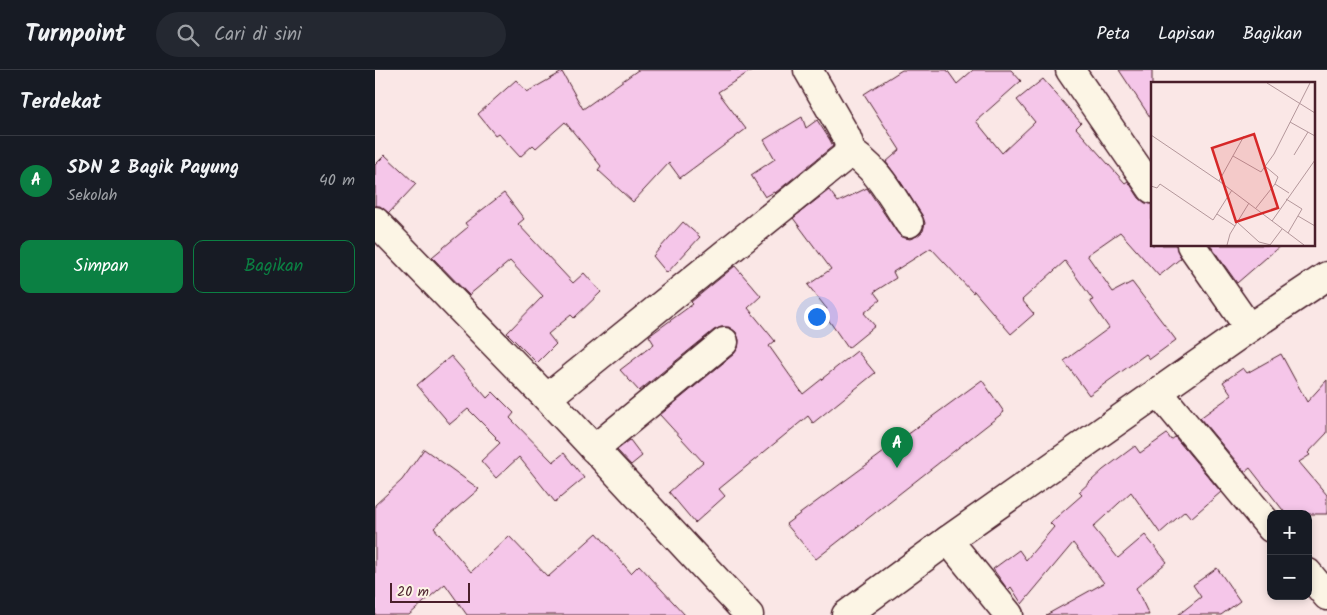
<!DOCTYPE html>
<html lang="id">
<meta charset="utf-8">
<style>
:root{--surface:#171b24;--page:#242831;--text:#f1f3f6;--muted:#9ea1a6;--line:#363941;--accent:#0b8043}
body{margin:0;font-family:Kalam,sans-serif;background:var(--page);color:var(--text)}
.controls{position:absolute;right:15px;bottom:15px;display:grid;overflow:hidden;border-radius:10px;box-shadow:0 2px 8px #0003}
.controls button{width:45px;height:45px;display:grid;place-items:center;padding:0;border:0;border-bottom:1px solid var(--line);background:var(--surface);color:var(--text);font:25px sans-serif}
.scale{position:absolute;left:15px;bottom:12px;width:80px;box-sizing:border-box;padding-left:5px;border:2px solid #4a1f2b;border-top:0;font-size:14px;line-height:18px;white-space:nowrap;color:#4a1f2b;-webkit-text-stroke:4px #fcf5e5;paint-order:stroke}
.you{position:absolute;left:441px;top:246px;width:18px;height:18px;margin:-12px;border:4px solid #fff;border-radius:50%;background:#1a73e8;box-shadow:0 0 0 8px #1a73e833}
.badge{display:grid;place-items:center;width:32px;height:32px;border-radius:50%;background:var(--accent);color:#fff;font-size:16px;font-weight:700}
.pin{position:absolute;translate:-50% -41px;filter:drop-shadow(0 1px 2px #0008)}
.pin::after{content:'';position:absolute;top:26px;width:18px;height:15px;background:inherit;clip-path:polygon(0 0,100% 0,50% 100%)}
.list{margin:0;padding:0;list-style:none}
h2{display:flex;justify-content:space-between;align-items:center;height:65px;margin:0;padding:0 20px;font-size:21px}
h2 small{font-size:16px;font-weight:400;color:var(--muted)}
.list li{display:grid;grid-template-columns:32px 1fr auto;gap:15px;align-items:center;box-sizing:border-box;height:90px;padding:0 20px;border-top:1px solid var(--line)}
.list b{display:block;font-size:19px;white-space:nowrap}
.list p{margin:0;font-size:16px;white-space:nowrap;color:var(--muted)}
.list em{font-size:16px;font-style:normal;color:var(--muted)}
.actions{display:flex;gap:10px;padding:15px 20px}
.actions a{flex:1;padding:11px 0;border:1px solid var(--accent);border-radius:10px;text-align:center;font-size:18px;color:var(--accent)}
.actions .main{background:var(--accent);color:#fff}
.icon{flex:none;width:28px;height:28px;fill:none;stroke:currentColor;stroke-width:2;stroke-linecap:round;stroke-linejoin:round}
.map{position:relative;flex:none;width:952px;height:545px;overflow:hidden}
header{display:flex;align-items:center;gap:30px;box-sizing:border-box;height:70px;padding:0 25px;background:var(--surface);border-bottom:1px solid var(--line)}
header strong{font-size:24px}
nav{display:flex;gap:28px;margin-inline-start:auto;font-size:18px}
.search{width:350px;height:45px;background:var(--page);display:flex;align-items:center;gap:12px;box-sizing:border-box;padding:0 18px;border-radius:28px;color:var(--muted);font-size:19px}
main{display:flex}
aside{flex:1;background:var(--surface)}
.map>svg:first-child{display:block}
.building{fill:#f5c6e9;stroke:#4a1f2b}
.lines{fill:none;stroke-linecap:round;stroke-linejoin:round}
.minor-casing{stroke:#4a1f2b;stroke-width:31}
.tertiary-casing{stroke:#4a1f2b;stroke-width:31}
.minor{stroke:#fcf5e5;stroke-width:28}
.tertiary{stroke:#fcf5e5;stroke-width:28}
.inset-road{fill:none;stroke:#b4979b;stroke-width:1}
.view{fill:#d62828;fill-opacity:0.15;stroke:#d62828;stroke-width:2.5}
.inset-edge{fill:none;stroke:#4a1f2b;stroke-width:2.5}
</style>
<header>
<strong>Turnpoint</strong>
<div class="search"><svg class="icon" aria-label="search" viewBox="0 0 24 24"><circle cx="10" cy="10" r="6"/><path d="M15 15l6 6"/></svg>Cari di sini</div>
<nav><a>Peta</a><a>Lapisan</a><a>Bagikan</a></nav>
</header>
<main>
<aside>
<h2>Terdekat<small></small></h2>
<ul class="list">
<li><span class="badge">A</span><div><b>SDN 2 Bagik Payung</b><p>Sekolah</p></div><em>40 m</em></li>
</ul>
<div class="actions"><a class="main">Simpan</a><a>Bagikan</a></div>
</aside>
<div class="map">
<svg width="952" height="545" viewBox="0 0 952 545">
<rect width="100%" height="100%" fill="#fae7e6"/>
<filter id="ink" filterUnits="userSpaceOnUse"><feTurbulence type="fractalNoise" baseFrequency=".02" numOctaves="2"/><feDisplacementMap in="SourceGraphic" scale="10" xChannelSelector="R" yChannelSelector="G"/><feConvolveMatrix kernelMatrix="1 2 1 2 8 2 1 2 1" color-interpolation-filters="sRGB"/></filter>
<g filter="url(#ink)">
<path class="building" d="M263,0H377L343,22L371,59L305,108L294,93L258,132L223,100L226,96L190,52L161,78L158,75L145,87L123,63L120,65L103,44L141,10L152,22L187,2L208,39Z
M527,0H572L582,14L598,0H636L646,11L601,51L627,83L660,52L642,30L668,9L706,53L701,58L750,113L753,111L764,128L770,133L777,134V175H801L806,188L784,206L745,162L712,185L738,222L757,212L801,270L775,289L771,284L714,325L689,291L734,258L715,231L718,230L690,191L647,230L659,244L636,264L599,221L598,223L556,178L518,202L521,208L499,222L505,230L489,243L500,256L473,278L448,242L452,239L433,215L456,199L418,148L454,120L463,132L492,118L521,161L526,167L535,169L542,166L548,161L550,153L547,145L527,114L511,92L525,80L489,24Z
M744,0H777V50Z
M427,47L431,58L442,50L455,70L458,76L400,123L399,122L390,127L376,105L400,89L389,70Z
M10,85L41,114L14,143L5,136H0V95Z
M129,123L149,149L143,154L198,213L209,203L226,222L199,248L196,245L173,264L181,274L162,293L132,263L168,226L135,191L94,225L57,187L93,157L90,153Z
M308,152L325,167L292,203L278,186Z
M835,175H906L862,213Z
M360,196L386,226L373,238L400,271L394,276L428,324L482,281L500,303L438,353L433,346L344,419L350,426L320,453L294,422L328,392L285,345L359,284L363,278L364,270L361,262L354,257H346L339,260L264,321L245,300L279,274L274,266L318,234L316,232Z
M906,284L932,332L952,310V363L933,383L935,385L924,392L952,425V444H911L875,398L870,402L825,348L857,325L848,312L868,298L872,303Z
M76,286L112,328L118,322L139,343L135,348L178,392L189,383L209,408L180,432L144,387L121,408L106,391L125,373L120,368L121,367L93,339L75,354L42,315Z
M607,310L629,342L441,489L411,454Z
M792,364L796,370L800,367L846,422L816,448L810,441L785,463L756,422L718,457L743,488L770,465L792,492L761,518L774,545H671L729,513L698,473L647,534L636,517L633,520L618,499L644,480L651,490L679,457L675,453L707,425L704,422L728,400L760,376L765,383Z
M255,370L267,386L256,395L242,380Z
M49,379L104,419L59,458L96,502L134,466L173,507L222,463L256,503L264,495L310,545H92L70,514L34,545H0V435L27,410Z
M842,498L865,531L846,545H803L826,527L818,515Z"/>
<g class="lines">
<defs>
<path id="minor" d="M695,0L777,119
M473,81C501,95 517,127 534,153
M0,151L172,328L374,545
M816,175L874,258
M784,323L896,458
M172,328L472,85L474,74L471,66L433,0
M219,379L349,272
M573,470L634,545
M933,503L952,526"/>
<path id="tertiary" d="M471,545L573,470L874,258L952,206"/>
</defs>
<use href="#minor" class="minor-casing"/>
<use href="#tertiary" class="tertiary-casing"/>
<use href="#minor" class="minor"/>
<use href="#tertiary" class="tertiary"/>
</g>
</g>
<g transform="translate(776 12)">
<rect width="164" height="164" fill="#fae7e6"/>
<path class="inset-road" d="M116,1L164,31M139,40L164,54M0,53L68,99L153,163M143,73L157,50M82,74L110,90L123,72L159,1M115,85L127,95L124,102M68,99L93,54M0,104L6,106L9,102L62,138L81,108M135,117L151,127L137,151M105,126L124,102L138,111M66,132L84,144M147,134L164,144M121,139L164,78M86,140L108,160L120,163M76,163L79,152L98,121M119,163L131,147"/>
<path class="view" d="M103,52L127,126L85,140L61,66Z"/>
<rect width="164" height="164" class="inset-edge"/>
</g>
</svg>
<div class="controls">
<button>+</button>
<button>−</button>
</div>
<div class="scale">20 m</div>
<div class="you"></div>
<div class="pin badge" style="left:522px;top:398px">A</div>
</div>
</main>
